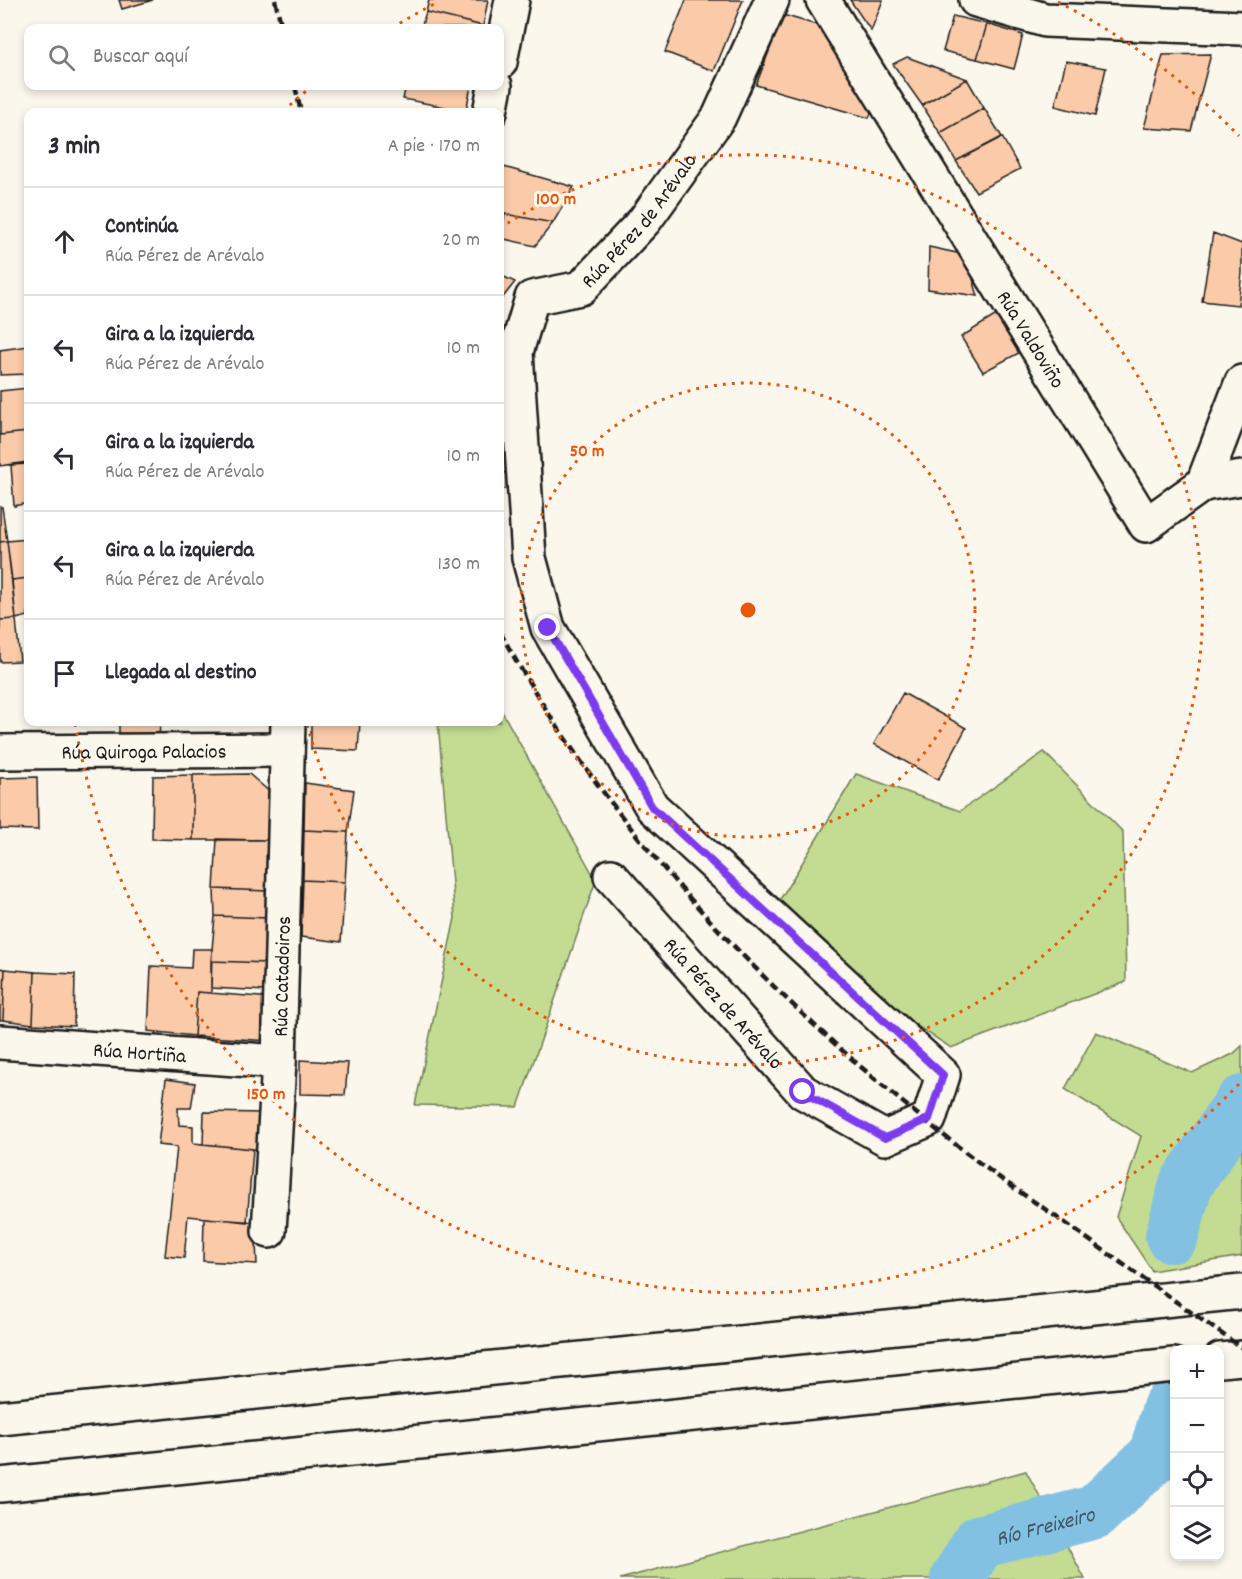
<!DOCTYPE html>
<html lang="es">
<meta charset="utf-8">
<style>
:root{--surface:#fff;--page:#f2f2f3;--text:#2b2b33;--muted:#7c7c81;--line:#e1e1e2}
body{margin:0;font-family:Dekko,sans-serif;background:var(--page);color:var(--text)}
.controls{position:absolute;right:18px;bottom:18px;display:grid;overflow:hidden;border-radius:12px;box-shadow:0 3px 9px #0003}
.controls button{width:54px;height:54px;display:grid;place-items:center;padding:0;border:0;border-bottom:2px solid var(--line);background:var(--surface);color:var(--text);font:30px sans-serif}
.stop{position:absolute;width:18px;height:18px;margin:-14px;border:4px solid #7c3aed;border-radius:50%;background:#fff}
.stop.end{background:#7c3aed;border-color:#fff;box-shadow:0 2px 6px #0008}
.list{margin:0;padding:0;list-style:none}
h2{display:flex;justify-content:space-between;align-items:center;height:78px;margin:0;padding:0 24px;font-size:26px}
h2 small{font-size:20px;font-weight:400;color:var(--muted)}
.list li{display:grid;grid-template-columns:39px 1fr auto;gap:18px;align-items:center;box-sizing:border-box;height:108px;padding:0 24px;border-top:2px solid var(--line)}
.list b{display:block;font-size:22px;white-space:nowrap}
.list p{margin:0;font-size:20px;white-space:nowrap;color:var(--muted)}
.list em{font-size:20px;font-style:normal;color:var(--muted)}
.icon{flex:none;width:33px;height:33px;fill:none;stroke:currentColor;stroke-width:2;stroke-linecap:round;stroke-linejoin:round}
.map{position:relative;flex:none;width:1242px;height:1579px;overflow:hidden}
.search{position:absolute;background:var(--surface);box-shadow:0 3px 9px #0003;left:24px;top:24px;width:480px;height:66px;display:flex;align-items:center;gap:15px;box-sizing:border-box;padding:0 21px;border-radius:12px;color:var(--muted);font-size:22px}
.panel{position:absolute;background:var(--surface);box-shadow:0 3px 9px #0003;left:24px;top:108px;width:480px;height:618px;border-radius:12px}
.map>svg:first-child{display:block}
.green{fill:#c3dc92;stroke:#707c57;stroke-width:1.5}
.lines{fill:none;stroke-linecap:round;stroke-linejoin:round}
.river{stroke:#82c1e2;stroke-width:54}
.building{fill:#facaa9;stroke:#1c1c1c;stroke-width:1.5}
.minor-casing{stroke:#1c1c1c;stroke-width:38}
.highway-casing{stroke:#1c1c1c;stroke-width:38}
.minor{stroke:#fbf7ec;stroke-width:33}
.highway{stroke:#fbf7ec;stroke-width:33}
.rail{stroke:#1c1c1c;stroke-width:4.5;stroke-dasharray:9 4.5;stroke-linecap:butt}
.route{stroke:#7c3aed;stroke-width:8}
.ring{fill:none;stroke:#e8590c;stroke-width:3;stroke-dasharray:3 6}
.labels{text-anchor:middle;stroke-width:6;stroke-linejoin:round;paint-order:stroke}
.street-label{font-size:21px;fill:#1c1c1c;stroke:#fbf7ec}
.water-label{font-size:22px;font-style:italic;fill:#405661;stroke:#fbf7ec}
.centre{fill:#e8590c;stroke:#fbf7ec;stroke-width:3}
.ring-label{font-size:18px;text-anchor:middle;font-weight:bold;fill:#e8590c;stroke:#fbf7ec;stroke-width:6;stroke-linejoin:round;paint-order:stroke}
</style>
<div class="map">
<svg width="1242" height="1579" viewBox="0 0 1242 1579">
<rect width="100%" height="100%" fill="#fbf7ec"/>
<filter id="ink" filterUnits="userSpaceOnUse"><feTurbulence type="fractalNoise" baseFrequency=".0167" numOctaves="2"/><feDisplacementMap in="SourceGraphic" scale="12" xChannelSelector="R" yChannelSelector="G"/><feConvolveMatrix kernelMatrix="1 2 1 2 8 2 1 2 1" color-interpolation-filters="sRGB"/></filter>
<g filter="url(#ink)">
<path class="green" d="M500,708L596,880L518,1107L415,1105L455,918L438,722H500Z
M1044,752L1123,832L1126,982L951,1048L764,926L856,774L960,811Z
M1096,1032L1192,1073L1233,1054L1242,1046V1256L1152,1271L1116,1217L1141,1136L1065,1089Z
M1026,1471L1085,1579H620Z"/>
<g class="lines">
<g class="river">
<path d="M1172,1236L1186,1184L1242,1102"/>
<path id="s1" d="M957,1579L979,1542L1095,1512L1155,1456L1169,1408"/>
</g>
</g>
<path class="building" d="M119,0H153L122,9Z
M429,0H488L483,26L426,12Z
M686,0H743L714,71L665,52Z
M850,0H883L871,31Z
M426,12L483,26V28H421Z
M783,15L820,26L873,108L869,118L756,85Z
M953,16L987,24L977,59L943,51Z
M987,24L1023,35L1014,69L977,59Z
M1211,54L1191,131L1144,128L1163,55Z
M907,57L967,79L922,105L893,64Z
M1066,61L1106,68L1095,116L1055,106Z
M967,79L984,108L940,133L922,105Z
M406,86H471L466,111L403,99Z
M984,108L1002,137L956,161L940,133Z
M1002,137L1020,169L976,192L956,161Z
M504,167L574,187L553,223L500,213V184Z
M505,214L553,223L535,246L500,238Z
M1213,233L1242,244V273L1238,305L1202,301Z
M929,247L966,255L978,296L928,289Z
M500,275L515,282L500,301Z
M1006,309L1030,347L983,372L961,337Z
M28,346V374L0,375V350Z
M28,388V432L0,435V391Z
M500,407H506L508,445H500Z
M28,432V462L0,466V435Z
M500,445H508L510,472L500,473Z
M28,464V503L14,506L11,465Z
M510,472L511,489H500V473Z
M0,507H2L7,541L0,542Z
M28,539V578L12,580L7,541Z
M7,541L16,619L0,620V542Z
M28,578V616L16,619L12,580Z
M16,619L20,661L0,662V620Z
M903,693L966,728L938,780L874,744Z
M119,722H160L159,740L119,739Z
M311,722H360L358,751L311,749Z
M249,774L271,793L269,840H193V775Z
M193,775V840L152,839L153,776Z
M37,777L38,830L0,829V778Z
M305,783L354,790L348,832L304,830Z
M304,830L348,832L345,882L303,880Z
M217,839L269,840V891L214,889Z
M303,880L345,882L341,942L301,937Z
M214,889L269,891L268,918L215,916Z
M215,916L268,918V963L211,961Z
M192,949H212L211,993L197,992L194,1036L148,1031L151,966L191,968Z
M211,961L268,963L267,991L211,988Z
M0,968L5,969L3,1020H0Z
M5,969L35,972L33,1024L3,1020Z
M35,972L75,974L74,1026L33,1024Z
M197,992L274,998L271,1041L194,1036Z
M300,1060L348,1063L345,1095L300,1094Z
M166,1079L195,1083L191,1108H178L179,1125L193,1126V1143L253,1149L247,1222L188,1216L184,1258L165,1256L177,1147L158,1145Z
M204,1112L263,1113L262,1150L203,1144Z
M204,1218L255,1222L257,1264L203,1261Z"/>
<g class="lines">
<defs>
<g id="minor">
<path id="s2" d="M823,0L1146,525L1203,484L1242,382"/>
<path d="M976,0L1045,20L1242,28"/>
<path d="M500,62L512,0"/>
<path d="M490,112L495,86"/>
<path d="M1203,484L1242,478"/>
<path id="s3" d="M0,752L287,750"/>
<path id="s4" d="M611,876L803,1092L885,1138L929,1119L943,1075L652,807L548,628L529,558L516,352L532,298L581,288L645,220L719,117L772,0"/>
<path id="s5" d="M0,1042L279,1062"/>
<path id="s6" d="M269,1231L279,1062L288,722"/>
</g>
<path id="highway" d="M1220,1360L1242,1358
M0,1418L1242,1292
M0,1485L1174,1365"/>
</defs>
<use href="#minor" class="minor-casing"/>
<use href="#highway" class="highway-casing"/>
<use href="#minor" class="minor"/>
<use href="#highway" class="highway"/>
<path class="rail" d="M275,0L282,28
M295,86L301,112
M500,632C616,843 790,1020 981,1164C1010,1186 1041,1206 1071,1227C1128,1268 1185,1308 1242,1348"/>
</g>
</g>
<g class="lines" filter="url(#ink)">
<path class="route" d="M548,628L652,807L943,1075L929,1119L885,1138L803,1092"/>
</g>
<g class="ring">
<circle cx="748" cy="610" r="227"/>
<path d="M500 228A455 455 0 1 1 307 724"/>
<path d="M1239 1084A682 682 0 0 1 75 723M283 111A682 682 0 0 1 310 88M392 28A682 682 0 0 1 438 2M1058 2A682 682 0 0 1 1239 136"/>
</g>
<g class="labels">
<g class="street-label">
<text dy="7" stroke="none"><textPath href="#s4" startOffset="1554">Rúa Pérez de Arévalo</textPath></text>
<text dy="7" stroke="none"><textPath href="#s2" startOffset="398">Rúa Valdoviño</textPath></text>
<text dy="7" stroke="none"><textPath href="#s3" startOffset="144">Rúa Quiroga Palacios</textPath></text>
<text dy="7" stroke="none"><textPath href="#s6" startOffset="255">Rúa Catadoiros</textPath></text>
<text dy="7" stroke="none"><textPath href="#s4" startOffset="170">Rúa Pérez de Arévalo</textPath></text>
<text dy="7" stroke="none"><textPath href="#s5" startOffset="140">Rúa Hortiña</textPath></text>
</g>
<g class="water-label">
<text dy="8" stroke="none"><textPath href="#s1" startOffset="111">Río Freixeiro</textPath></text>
</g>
</g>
<circle cx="748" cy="610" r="9" class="centre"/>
<g class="ring-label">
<text x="556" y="204">100 m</text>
<text x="587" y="456">50 m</text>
<text x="266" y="1099">150 m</text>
</g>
</svg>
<div class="controls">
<button>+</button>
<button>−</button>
<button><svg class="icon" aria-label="locate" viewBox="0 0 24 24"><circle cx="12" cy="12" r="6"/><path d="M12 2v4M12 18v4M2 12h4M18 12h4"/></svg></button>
<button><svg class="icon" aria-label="layers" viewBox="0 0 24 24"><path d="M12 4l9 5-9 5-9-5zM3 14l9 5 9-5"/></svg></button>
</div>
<div class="stop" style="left:803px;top:1092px"></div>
<div class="stop end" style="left:548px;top:628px"></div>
<div class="search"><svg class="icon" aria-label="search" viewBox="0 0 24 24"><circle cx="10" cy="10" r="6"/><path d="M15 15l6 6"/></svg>Buscar aquí</div>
<section class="panel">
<h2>3 min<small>A pie · 170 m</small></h2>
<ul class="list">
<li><svg class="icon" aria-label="ahead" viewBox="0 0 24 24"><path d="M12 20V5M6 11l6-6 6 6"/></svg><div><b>Continúa</b><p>Rúa Pérez de Arévalo</p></div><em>20 m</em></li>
<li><svg class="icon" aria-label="left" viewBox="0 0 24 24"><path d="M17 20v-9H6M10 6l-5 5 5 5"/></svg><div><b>Gira a la izquierda</b><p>Rúa Pérez de Arévalo</p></div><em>10 m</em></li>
<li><svg class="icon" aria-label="left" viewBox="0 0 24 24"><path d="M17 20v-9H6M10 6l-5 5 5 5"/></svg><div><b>Gira a la izquierda</b><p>Rúa Pérez de Arévalo</p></div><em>10 m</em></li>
<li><svg class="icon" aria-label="left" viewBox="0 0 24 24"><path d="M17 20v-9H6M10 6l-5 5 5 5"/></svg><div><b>Gira a la izquierda</b><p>Rúa Pérez de Arévalo</p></div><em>130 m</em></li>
<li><svg class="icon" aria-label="arrive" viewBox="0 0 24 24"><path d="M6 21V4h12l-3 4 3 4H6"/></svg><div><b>Llegada al destino</b></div></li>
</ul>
</section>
</div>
